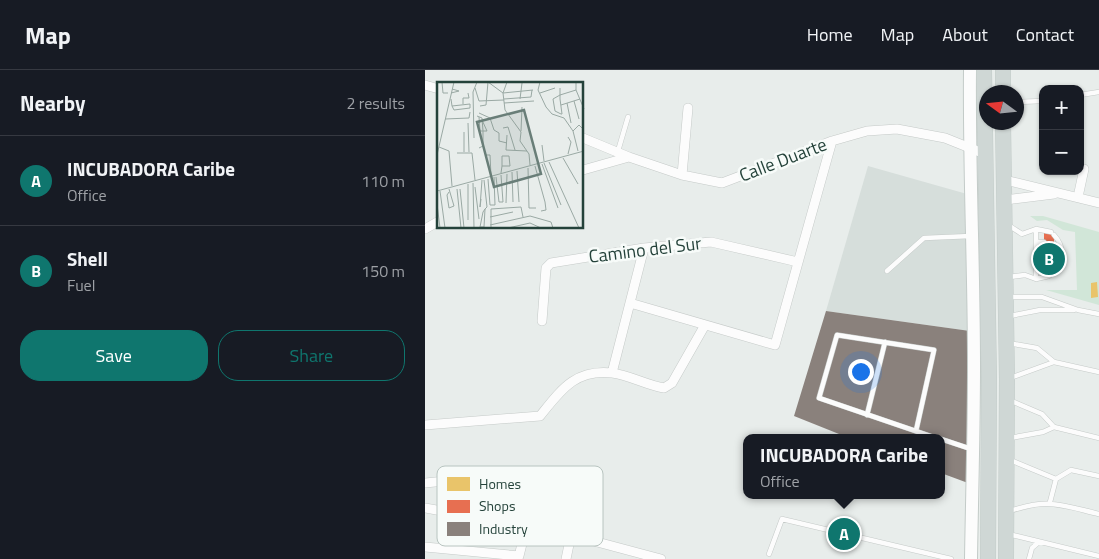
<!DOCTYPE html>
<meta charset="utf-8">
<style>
:root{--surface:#171b24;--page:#20242c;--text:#f1f3f6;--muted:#9ea1a6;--line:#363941;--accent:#0f766e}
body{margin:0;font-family:"Titillium Web",sans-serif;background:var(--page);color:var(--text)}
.controls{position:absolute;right:15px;top:15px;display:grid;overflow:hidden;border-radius:10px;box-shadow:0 1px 4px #0004}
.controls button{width:45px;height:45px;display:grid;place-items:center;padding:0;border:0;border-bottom:1px solid var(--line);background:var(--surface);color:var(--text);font:25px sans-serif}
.compass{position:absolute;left:554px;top:15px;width:45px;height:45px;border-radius:50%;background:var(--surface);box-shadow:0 1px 4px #0004;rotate:285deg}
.you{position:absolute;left:435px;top:301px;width:18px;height:18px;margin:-12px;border:4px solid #fff;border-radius:50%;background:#1a73e8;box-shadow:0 0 0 8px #1a73e833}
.badge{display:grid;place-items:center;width:32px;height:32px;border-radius:50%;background:var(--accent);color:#fff;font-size:16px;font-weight:700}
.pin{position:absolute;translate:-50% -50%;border:2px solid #fff;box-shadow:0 1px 5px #0006}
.popup{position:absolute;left:318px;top:364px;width:202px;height:65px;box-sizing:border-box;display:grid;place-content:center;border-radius:10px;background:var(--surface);filter:drop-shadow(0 1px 4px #0005);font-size:16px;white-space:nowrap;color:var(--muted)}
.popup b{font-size:19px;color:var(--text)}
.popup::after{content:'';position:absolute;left:50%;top:100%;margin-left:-10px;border:10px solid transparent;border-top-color:var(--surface)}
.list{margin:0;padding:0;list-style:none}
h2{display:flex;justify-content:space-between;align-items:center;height:65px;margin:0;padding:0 20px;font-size:21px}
h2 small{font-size:16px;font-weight:400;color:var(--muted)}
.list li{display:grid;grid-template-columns:32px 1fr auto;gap:15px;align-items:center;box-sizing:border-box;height:90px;padding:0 20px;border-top:1px solid var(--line)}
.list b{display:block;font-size:19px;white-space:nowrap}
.list p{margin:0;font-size:16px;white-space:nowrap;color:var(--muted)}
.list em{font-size:16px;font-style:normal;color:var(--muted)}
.actions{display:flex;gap:10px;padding:15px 20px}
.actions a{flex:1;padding:11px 0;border:1px solid var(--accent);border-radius:20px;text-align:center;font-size:18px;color:var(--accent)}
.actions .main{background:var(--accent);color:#fff}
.map{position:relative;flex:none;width:674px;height:489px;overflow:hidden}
header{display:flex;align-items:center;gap:30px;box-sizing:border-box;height:70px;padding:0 25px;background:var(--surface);border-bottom:1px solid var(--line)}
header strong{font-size:24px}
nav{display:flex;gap:28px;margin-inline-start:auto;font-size:18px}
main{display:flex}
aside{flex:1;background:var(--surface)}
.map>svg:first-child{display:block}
.built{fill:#d6dedb}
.green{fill:#d1e6d8}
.homes{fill:#e9c46a}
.shops{fill:#e76f51}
.industry{fill:#8a817c}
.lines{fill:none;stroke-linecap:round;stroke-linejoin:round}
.lane-casing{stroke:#c5cac8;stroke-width:5.5}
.street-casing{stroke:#c5cac8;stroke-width:10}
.secondary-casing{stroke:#c3cbc8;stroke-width:14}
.primary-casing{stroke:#c3ccc9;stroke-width:16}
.lane{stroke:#fcfcfc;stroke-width:4.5}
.street{stroke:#fcfcfc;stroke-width:9}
.secondary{stroke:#fcfcfc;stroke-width:12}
.primary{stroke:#cfd7d5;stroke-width:15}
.labels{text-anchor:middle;stroke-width:5;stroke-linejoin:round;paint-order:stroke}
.street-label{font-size:18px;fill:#24423a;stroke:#f7fbf9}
.inset-road{fill:none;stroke:#9aa9a4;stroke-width:1}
.view{fill:#697e78;fill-opacity:0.15;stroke:#697e78;stroke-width:2.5}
.inset-edge{fill:none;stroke:#24423a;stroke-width:2.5}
.key{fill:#f7fbf9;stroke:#b8c4c0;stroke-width:1}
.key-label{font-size:14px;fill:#24423a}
</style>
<header>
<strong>Map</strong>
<nav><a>Home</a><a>Map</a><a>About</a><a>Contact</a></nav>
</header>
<main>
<aside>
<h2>Nearby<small>2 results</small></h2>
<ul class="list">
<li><span class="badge">A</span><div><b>INCUBADORA Caribe</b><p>Office</p></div><em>110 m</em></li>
<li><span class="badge">B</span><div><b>Shell</b><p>Fuel</p></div><em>150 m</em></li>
</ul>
<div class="actions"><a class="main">Save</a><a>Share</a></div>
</aside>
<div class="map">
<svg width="674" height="489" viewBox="0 0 674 489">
<rect width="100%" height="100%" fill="#e8edeb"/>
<path class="built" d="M443,96L542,124L545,261L401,241Z"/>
<path class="green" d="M605,146H618L674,162V235L621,220H652L650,162L638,160L622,150L612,151Z"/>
<path class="homes" d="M672,212L673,227L666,228V213Z"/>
<path class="shops" d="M629,162V206H619V163Z"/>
<path class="industry" d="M401,241L545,261L543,413L516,403V368H424L369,346Z"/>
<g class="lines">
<defs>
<path id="lane" d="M655,25L674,22
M592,32L618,31
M193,81L203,47
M583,155L597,164L611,159L626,162
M611,159V209
M629,165C640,177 639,191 629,203
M611,172H619
M611,183H619
M629,183L638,182
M462,201L499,168L546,166
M584,207L600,205L611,209L624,206
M583,227H617L653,240L674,244
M585,246L615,240H649
M583,273L612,278L629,292L674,302
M585,308L629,292
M584,330L617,344L629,357L674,368
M442,345L460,272
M491,361L509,280L412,265L394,328L511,368
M585,368L618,362L629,357
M516,369L546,379
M585,390L631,409L646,400L674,406
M625,432L631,409
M585,441C624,428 636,435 674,444
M583,464L674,486
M344,484L357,449L526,489
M604,489L607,478L614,472"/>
<path id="street" d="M0,15L14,19
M158,68L204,87
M158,100L204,87L257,105L297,113L407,71L442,61L472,59L520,68L560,84
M257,105L263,38
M580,110L674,133
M653,127L659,99
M580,130L629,124
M0,159L14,151
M205,233L350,275L407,71
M117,251L121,198L126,193L219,178L286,172L373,192
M187,303L219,178
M0,355L115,346C136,320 150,299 187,303C204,305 221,315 239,318L247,313L280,255
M0,413C36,408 72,408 108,413L111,418L94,486L0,477
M0,438C11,440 23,442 34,444C71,448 115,443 146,465L236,489
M141,489L146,465"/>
<path id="secondary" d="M545,0C544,99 549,197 549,296C549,360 547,425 546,489"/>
<path id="primary" d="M559,0L564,309L563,489
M578,0V22
M578,52L582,309L581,489"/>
</defs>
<use href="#lane" class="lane-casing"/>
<use href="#street" class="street-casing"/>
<use href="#secondary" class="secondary-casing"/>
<use href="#primary" class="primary-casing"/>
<use href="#lane" class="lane"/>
<use href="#street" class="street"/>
<use href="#secondary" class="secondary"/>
<use href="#primary" class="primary"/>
</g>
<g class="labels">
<g class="street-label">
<text transform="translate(358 90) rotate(-21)" y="6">Calle Duarte</text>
<text transform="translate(220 180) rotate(-7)" y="6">Camino del Sur</text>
</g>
</g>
<g transform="translate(12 12)">
<rect width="146" height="146" fill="#e8edeb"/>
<path class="inset-road" d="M5,0L6,11H11M51,0L66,11L96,8M70,0L66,11L68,28L84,50L83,59L92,72L93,83M103,0L101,8L109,25L115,32L127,36L136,49L141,69M139,0V8L147,27M38,6L42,19L67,18M123,6V17L125,32H124L118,29L116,17L123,13L139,8M14,11L22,9L15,7M103,11L118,6M14,17L15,24L17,28L33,26V22L15,24M67,17L94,15L95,8M83,17L85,1M137,19L142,37M67,21L97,19M130,21L134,41M26,22V16H32L31,11M124,23L143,17M43,24L49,23L51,0M42,31L53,36L57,48L62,51V59L70,61M40,34L45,36L46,49V64L42,66M42,35L43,49H50L45,38M8,37L32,36L33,30M31,41L32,70M66,46L71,45L78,68M84,49L85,25M136,49L142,43L147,48M27,50V70M70,53L69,68L90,69M37,56L36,10L40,0M105,63L107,79M2,65L12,69L15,104M20,71H35L38,98M131,72L134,60L131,55M0,73L17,0M49,73H53L54,94M126,76L141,102M112,80L142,146M107,81L124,123M105,82L121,126M98,84L108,120L109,128L104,129M91,86L92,126H99M80,89L82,120M75,90L76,120M64,91L65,84V74H72L73,84H65M59,95L62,120H66L64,93M51,97L53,123H58L57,95M47,98L50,125L48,127L46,130L43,145H47L48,127M36,101L37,146M31,102V138M38,105L42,137M12,107L17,124L12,126L10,113L12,110M20,107L24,146M23,107L27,146M0,109L147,69M3,109L8,146M44,117L43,125L45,98M69,121L70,92M0,122L3,146M53,135L76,130M53,143L93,134L114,140L116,146M54,146V127L84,125L86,135M71,146L93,141L104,146"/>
<path class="view" d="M87,28L104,92L57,105L40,40Z"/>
<rect width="146" height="146" class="inset-edge"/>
</g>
<rect x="12" y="396" width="166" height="80" rx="8" class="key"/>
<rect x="22" y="407" width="23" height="14" fill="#e9c46a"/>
<rect x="22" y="430" width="23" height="13" fill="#e76f51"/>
<rect x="22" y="452" width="23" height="14" fill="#8a817c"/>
<g class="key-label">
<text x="54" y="419">Homes</text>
<text x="54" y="441">Shops</text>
<text x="54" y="464">Industry</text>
</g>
</svg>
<div class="controls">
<button>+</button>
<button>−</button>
</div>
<svg class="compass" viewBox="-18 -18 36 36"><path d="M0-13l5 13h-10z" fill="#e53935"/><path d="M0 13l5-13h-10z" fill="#9ea1a6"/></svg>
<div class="you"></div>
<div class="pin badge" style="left:419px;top:464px">A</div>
<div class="popup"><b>INCUBADORA Caribe</b>Office</div>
<div class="pin badge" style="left:624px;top:189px">B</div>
</div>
</main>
